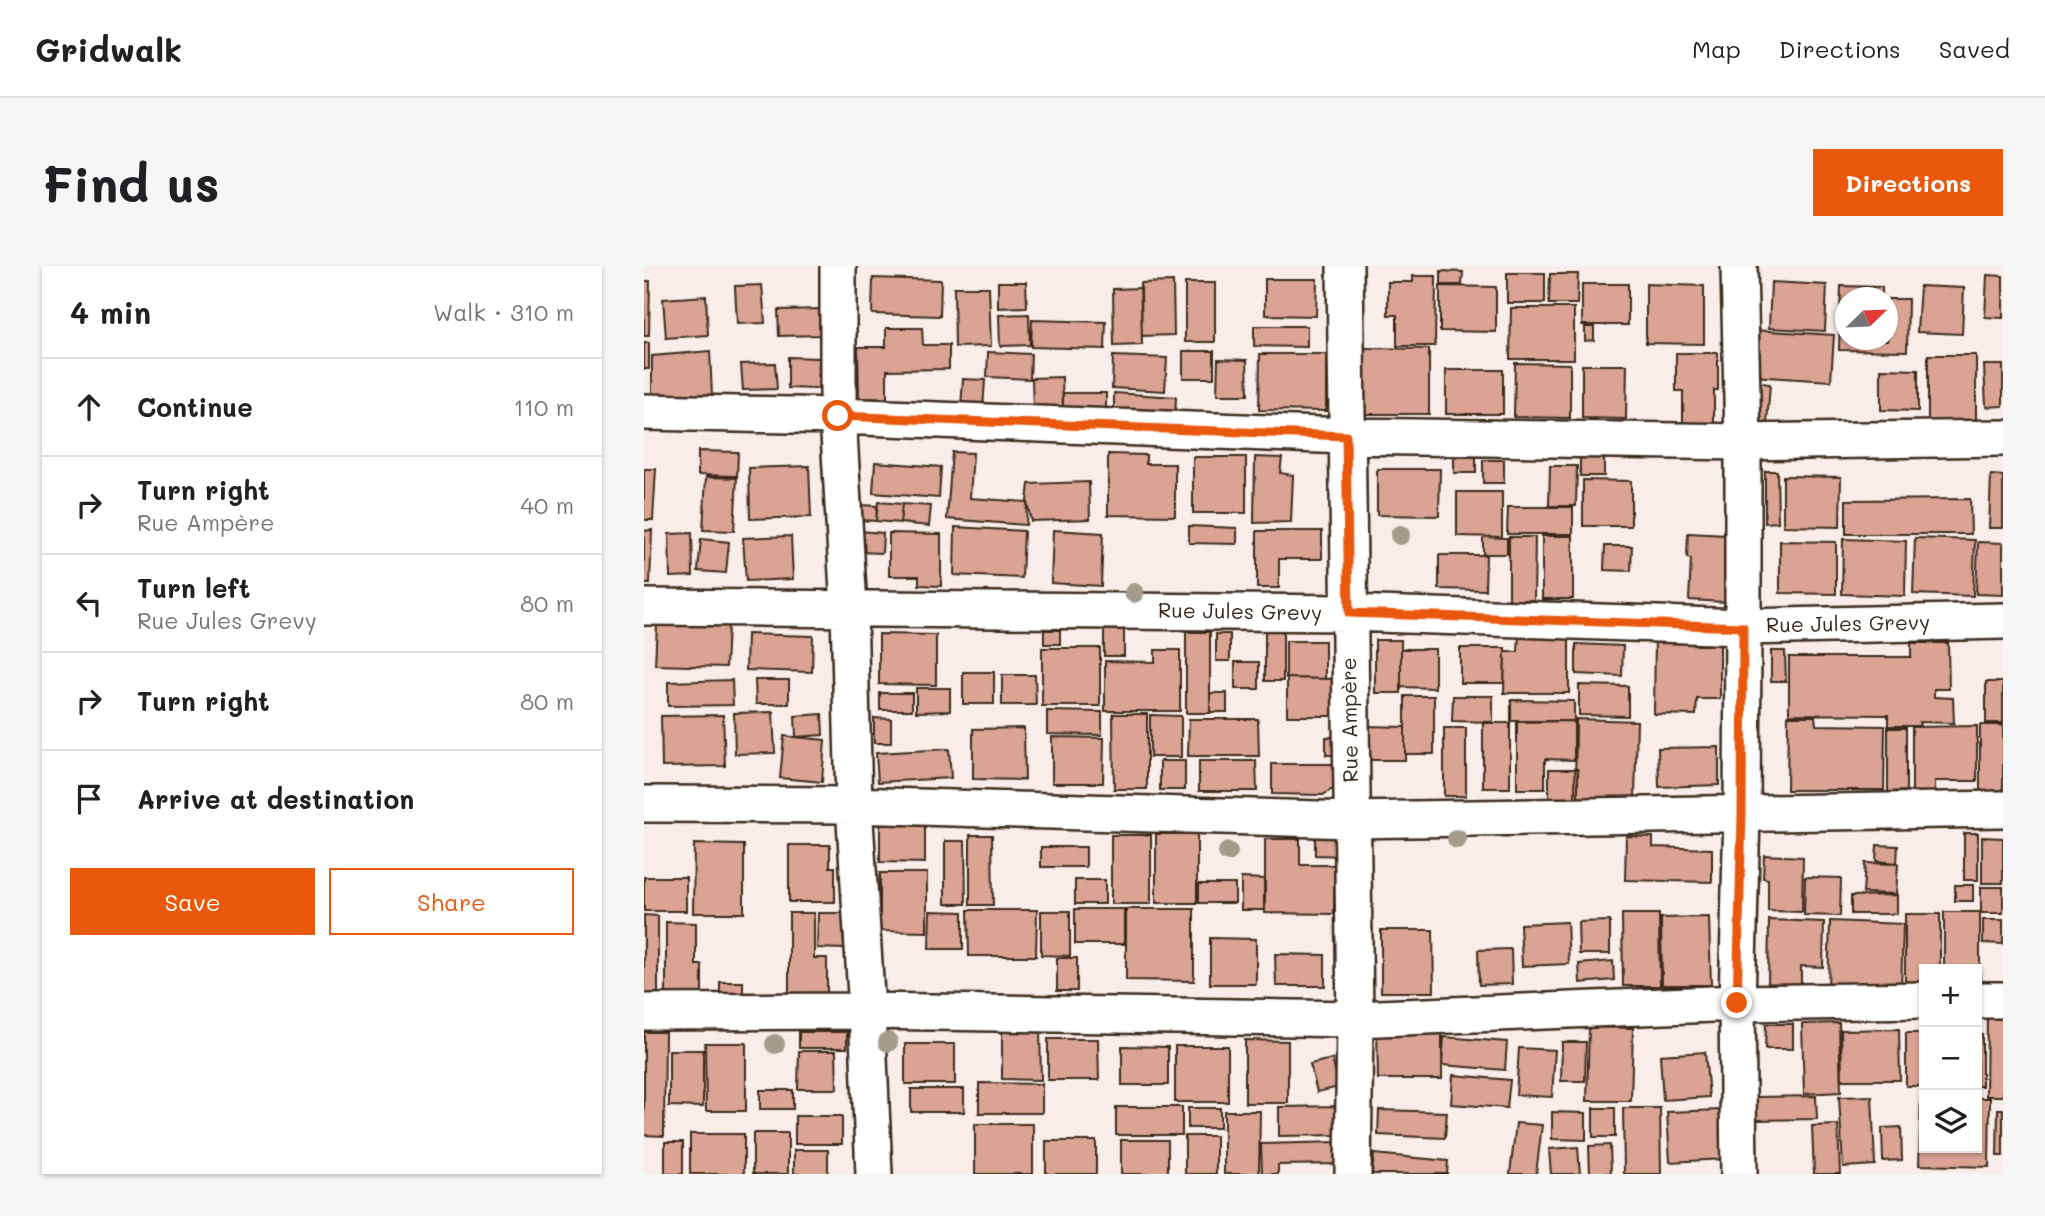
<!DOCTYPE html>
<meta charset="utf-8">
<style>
:root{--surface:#fff;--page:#f6f6f6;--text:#202124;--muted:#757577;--line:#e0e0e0;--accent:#ea580c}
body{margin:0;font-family:Mali,sans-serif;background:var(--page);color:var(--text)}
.controls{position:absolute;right:21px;bottom:21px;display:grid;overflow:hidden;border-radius:0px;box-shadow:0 2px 5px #0004}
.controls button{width:63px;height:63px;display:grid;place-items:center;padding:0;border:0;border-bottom:2px solid var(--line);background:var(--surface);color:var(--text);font:35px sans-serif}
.compass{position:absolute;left:1191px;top:21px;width:63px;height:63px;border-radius:50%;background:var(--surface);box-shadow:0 2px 5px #0004;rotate:67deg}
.stop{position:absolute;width:21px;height:21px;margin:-16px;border:5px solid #ea580c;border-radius:50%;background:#fff}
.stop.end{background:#ea580c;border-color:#fff;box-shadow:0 2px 7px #0008}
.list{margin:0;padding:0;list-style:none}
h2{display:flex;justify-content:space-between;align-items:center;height:91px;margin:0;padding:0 28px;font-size:30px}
h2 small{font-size:23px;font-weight:400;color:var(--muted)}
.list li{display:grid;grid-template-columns:46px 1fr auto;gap:21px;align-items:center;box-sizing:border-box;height:98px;padding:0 28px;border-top:2px solid var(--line)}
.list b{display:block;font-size:26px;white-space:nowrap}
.list p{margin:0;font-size:23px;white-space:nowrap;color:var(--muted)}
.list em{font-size:23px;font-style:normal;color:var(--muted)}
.actions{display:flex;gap:14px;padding:21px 28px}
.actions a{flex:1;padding:16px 0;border:2px solid var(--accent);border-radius:0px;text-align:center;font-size:24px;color:var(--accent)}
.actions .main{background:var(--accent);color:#fff}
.icon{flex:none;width:38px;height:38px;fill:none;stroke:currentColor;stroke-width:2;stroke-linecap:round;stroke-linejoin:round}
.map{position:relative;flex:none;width:1359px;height:908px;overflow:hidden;border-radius:0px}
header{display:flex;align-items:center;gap:42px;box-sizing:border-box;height:98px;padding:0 35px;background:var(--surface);border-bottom:2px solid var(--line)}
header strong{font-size:33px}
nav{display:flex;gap:38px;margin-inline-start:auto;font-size:24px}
.intro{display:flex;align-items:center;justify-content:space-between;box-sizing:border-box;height:168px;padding:0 42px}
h1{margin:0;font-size:49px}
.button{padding:18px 32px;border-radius:0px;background:var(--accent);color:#fff;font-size:24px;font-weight:700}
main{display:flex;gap:42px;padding:0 42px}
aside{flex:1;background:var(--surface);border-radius:0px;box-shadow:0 2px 5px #0004}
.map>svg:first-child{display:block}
.building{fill:#daa393;stroke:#3b2a1e;stroke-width:2}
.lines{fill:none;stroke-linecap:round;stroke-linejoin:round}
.minor-casing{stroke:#3b2a1e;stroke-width:40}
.minor{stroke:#fff;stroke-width:35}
.tree{fill:#a39c8b}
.route{stroke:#ea580c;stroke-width:9}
.labels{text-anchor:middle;stroke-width:7;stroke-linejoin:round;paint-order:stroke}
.street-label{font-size:21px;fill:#3b2a1e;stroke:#fff}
</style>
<header>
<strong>Gridwalk</strong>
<nav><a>Map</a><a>Directions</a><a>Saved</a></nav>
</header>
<div class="intro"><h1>Find us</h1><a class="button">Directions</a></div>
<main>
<aside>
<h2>4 min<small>Walk · 310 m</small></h2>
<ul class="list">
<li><svg class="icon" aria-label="ahead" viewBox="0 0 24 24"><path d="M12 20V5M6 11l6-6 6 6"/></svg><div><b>Continue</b></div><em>110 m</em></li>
<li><svg class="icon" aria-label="right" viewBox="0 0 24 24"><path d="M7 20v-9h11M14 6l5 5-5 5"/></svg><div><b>Turn right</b><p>Rue Ampère</p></div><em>40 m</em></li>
<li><svg class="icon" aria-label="left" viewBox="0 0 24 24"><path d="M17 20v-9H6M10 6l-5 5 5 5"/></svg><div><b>Turn left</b><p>Rue Jules Grevy</p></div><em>80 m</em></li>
<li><svg class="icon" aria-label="right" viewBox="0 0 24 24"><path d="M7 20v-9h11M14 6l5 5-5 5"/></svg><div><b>Turn right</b></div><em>80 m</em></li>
<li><svg class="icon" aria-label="arrive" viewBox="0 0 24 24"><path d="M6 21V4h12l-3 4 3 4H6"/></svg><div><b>Arrive at destination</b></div></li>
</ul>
<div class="actions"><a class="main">Save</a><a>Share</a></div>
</aside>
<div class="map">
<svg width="1359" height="908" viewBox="0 0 1359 908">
<rect width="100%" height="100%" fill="#f8ede9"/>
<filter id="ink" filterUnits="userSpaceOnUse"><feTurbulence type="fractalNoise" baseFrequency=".0143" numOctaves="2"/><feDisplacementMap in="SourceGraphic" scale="14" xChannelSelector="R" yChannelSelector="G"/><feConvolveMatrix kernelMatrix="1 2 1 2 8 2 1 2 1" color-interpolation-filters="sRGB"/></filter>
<g filter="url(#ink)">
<path class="building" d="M797,5L819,6L818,19H797Z
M863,7H901V37H863Z
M906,8H934L933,38H905Z
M1343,9L1359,10V52L1341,51Z
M769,10H792L791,80H753V49H744V16H769Z
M229,12L297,14L296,50L228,48Z
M621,13H673L672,50L621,49Z
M0,15H6L5,70H0Z
M354,16H382L383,41L354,42Z
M529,16L530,69L498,70L496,17Z
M1127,16L1183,19L1181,65L1125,62Z
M541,17H571V76H541Z
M938,18H984V59H938Z
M1002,18L1060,20V78L1002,77Z
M118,19L121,57L93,58L91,20Z
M796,20L852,21V66L796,65Z
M1197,20L1238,21V32H1202V74H1244V33H1264L1263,85L1195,84Z
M1276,20L1320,22L1318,68L1273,66Z
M310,21H345L347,80L311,81Z
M497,22L498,79L470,80L469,23Z
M62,30L64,69L22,72L19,33Z
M867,42H930V93H866Z
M177,43L178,69L135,70L134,44Z
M385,48L386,79L356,80L355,49Z
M388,54L462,56L461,83L387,81Z
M610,60H663V81L610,80Z
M941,61H950V74L941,75Z
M242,62H278L279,79H305V103L243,104V132L215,133L214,81H242Z
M1109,64L1190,69L1187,115L1106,110Z
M0,77H5V103H0Z
M720,82L785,83V148H719Z
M66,85L68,130L8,132V90Z
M539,85H570V112H539Z
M344,86L387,88L386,113L343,111Z
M1032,87H1074V124H1070V157H1039V125H1032Z
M616,88H682V145L615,144Z
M1284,89H1332V162H1284Z
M469,90L523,92L521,125L468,122Z
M144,91L175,92L174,123L144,122Z
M574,93L603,94L604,129H573Z
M131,97L133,123L99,124L97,98Z
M871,97L926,98V152L870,151Z
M938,99H983L982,153L938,152Z
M1340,99H1359V140L1342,141Z
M1237,103L1274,104V145L1237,144Z
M802,104H859V148H802Z
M418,111L419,144L389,145L388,112Z
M319,113L341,114L339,143L317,141Z
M1111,116L1126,118L1123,158L1107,157Z
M419,127H462V146L419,144Z
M470,127L532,131L531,152L470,148Z
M54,185L94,186L93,212L92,210L54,209Z
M308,186L329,187L326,232L383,236L382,259L303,253Z
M464,188L502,189V198H531V250L464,249Z
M936,190H960V210H936Z
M549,191H602V247H549Z
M611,191L638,192L636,207L649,209L647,256L610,257Z
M810,191H832V207H810Z
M839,194H860V217H839Z
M231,196L297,201L295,232L229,227Z
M165,200L167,251L106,253L105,202Z
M906,200H933L932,240H905Z
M0,203H12L9,254H0Z
M733,203H796L795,250L733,249Z
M1121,205H1133L1134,256L1121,257Z
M1347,209L1359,210V262H1345Z
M1139,210L1197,211L1196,261L1139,260Z
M62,211L93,212L90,265L59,264Z
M939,214L987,215V260H939Z
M445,216L446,253L387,255L383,236L385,218Z
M813,226H858V271L813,270Z
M1326,233L1327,268H1202V234Z
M234,236L258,238L256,257L232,255Z
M258,238L287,240L285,260L256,257Z
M216,239L233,240L232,255L215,254Z
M864,241H929V268H863Z
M545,260L593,262V278L545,277Z
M311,261L380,265L378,312L310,309Z
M8,264L6,318H0V265Z
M409,264L459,267L457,320L407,317Z
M215,265L239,267L238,287L214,286Z
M613,265H678V293H635V322H613Z
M48,267L49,310L26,311L25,268Z
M245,267L297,268V320L275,319V310H245Z
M1044,267L1083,269L1081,336L1045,334L1047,293L1043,292Z
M147,270L149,313L102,315L99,272Z
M898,270H929V333H898Z
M839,271L863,272V288H839Z
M865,271H891L890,334H865Z
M1271,272L1331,274L1329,330L1269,328Z
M57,273L85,276L82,307L54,305Z
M1199,273L1262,275L1261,330L1198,328Z
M1136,275L1192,276V328L1136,327Z
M1334,276L1359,277V329L1332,328Z
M961,280H988L987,305L960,304Z
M795,289H842L841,324L795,323Z
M13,358L84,360L82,401L11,399Z
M460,363H480V390H460Z
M400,364H416V378H400Z
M621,365H639V415H621Z
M542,366H566V447H542Z
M925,366V427H860L861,386H874L875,369Z
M103,368L169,370L168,406L102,404Z
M235,368L292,369V419L235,418Z
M572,368H586V395H572Z
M1011,370L1053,371V379H1076V433H1053L1052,449L1010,448Z
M731,374H757V427H731Z
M642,375H681V413L642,412Z
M1267,377H1304L1305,423H1290V431L1309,432L1310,457L1275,456L1276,460H1244V449L1145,448V391H1267Z
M932,378L979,380L978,410L932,408Z
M398,382H456V440H398Z
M816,382H861L860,417H816Z
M757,383H791V422L757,421Z
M511,384H536V445H461V395L511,396Z
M1127,385H1141L1142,415H1127Z
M591,396H615V423H591Z
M319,406H350V438H319Z
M358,409H391L392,439H358Z
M643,412L690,413V450H643Z
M88,414L89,439L24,440V416Z
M111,414H145V438H112Z
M1342,416H1359V457H1342Z
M935,419L984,420V450L935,449Z
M272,422H306V445L272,446Z
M236,427H268V444H236Z
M566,427H583V446H566Z
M761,430H790V488H761Z
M809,430H849V456L808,455Z
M867,434L930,435V455H867Z
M403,445L458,446V469L403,468Z
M129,446L131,487L91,488L90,447Z
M178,448L179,469L152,471L151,450Z
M469,448H503V523H470Z
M79,449L81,500L18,501L17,450Z
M506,449L537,450V491H506Z
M1144,450H1171L1172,459L1241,460L1240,524H1143Z
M230,452L247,453V477H230Z
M545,453H614L615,490H544Z
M932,453L993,455L991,533L931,532Z
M930,455V494L901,493V523H873V456Z
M839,457H866V522H839Z
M1336,459H1359V528H1336Z
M724,460L761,461V494H724Z
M1333,460V515H1291V531H1268V461Z
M380,462L381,514L329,513V463Z
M800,462H822V530H800Z
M1244,462H1262V525L1244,526Z
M140,470L181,474L178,516L136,512Z
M408,471L460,472L459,517H408Z
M682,471H696V489H682Z
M1075,481V519L1015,521L1014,482Z
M305,483L307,512L234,516L232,487Z
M516,495H541V524H516Z
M555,495H612L613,525H555Z
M628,498H694L695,519L679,529L628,528Z
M905,503H934V533H905Z
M236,559H281V597L236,596Z
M1320,567H1334V614H1320Z
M512,568H553V637H512Z
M326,569H348L349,639H326Z
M467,569H507V638H467Z
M671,569L698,570V590L671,589Z
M982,570L1009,571V581L1068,583V616L981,614Z
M1338,571L1359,572V617H1338Z
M621,573H656V599H690V648L621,647Z
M301,575H321L322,638H301Z
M50,578L100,579V647H49Z
M145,579H186V601H191V636H145Z
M1233,579L1254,580L1253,597L1232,595Z
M397,581H442V601H397Z
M1120,589L1159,591L1158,646L1124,645V613L1119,612Z
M1221,597L1254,598L1252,628L1219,627Z
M236,607H283V666L236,665Z
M0,611H42V645H0Z
M1161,611L1197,612L1196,650L1160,649Z
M597,612L620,613V644H597Z
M431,614H461V638H431Z
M555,618H591V637H555Z
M1311,619H1329V635H1311Z
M1337,621H1359V647H1337Z
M1253,629V648H1207V630Z
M431,643H480V678H431Z
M482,643H550V715L482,714Z
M324,644H393L392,690H325Z
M286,645L319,646V683H285Z
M397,645H426V690L397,689Z
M1300,646H1336V714L1333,713V703H1300Z
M145,647H170V692H183V729H145Z
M174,647H199L200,683L173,682Z
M978,648H1015L1016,720H979Z
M1261,648H1296V703H1280V718H1261Z
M0,649L14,650V730H0Z
M1065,651L1067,719H1018L1017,652Z
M1125,654L1180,656L1179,701L1157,700V724L1124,723Z
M1339,654H1359V678L1339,677Z
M966,655V688H935L934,656Z
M1186,655L1259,658L1257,725L1184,722Z
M22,656L52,657V699H58V729H22Z
M923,656L925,698L878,700L876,658Z
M737,664H789L790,726H737Z
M566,672L612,673V718H566Z
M867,683L868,718L835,719L834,684Z
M631,688L681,689V720H632Z
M413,692H433V725H413Z
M969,695L970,714L936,717L935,698Z
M76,716H99V732H76Z
M1343,748H1359V830H1342Z
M1195,757L1197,826L1160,828L1158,758Z
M1122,758H1149V783H1121Z
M945,761L989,762L987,835H943Z
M358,762L396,763L397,814L358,813Z
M1255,763L1256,814H1198L1197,764Z
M733,764H798V813H734Z
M0,766H21L20,870L0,869Z
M155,766H203V782H155Z
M1262,767H1280V820H1262Z
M1333,768H1338V820H1333Z
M800,771L863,776L861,804L798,799Z
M404,773H454L455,814H404Z
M601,774L644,775V837H601Z
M918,776H942L941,815H917Z
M61,777H102V845H62Z
M261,778H311V818H261Z
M478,780L524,781V819H478Z
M531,780H584V836H531Z
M875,782L911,784L908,831L872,829Z
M25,784H59V841L25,840Z
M155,785H192L193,823H154Z
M1061,786L1065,831L1019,834L1016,789Z
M688,793L695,821L673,826L666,798Z
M809,809L866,814L863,842L807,838Z
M335,817L398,818V847H335Z
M267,823H320V846H267Z
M116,824H149V843H116Z
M1172,830L1173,853L1111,854L1110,831Z
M1228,830L1231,899L1199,901L1195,831Z
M1277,831H1280V882H1333V832H1346L1345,901L1275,899Z
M697,840V869L635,870V841Z
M472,841H538V869H472Z
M544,842H576V862H544Z
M949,842H971V871H949Z
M979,842H1016L1017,908H980Z
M1354,843H1359V890H1353Z
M735,844L803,846L801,872L734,869Z
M1077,844L1080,893L1026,896L1023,846Z
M580,845H616L615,908H580Z
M908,846L942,847V874L908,873Z
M151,850H198V878H151Z
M872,857L898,859L892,908H866Z
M331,858H389V908H331Z
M1194,859L1196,908H1170L1168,860Z
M1257,861L1258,894L1239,895L1238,862Z
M109,867H144V908H109Z
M46,868H100V908H46Z
M541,870H572V908H541Z
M477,874H524V908H477Z
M402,875H452V908H402Z
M21,876H39V908H21Z
M694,876V898L634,899V908H618L617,878Z
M966,879L967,907L946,908L945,880Z
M934,881L936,908H907L905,883Z
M150,884H184V908H150Z
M730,888L804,895L803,908H728Z"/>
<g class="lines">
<defs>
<path id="minor" d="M194,0V150L205,343L210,539L223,745L230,908
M701,0L711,753L709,908
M0,146L194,150L702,170L1099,176L1359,172
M0,341L705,347L1099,361L1359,355
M0,538L210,539L707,554L1359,543
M1333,734H1359
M0,746L223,745L711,753L1093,737L1280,734
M1095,908L1093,737L1098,547L1099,361V176L1095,0"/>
</defs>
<use href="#minor" class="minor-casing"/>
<use href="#minor" class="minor"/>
</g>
<g class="tree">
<circle cx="756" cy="269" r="10"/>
<circle cx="490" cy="327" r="10"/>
<circle cx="813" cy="573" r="10"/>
<circle cx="584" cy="586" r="10"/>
<circle cx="244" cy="776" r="10"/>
<circle cx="131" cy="778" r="10"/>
</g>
</g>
<g class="lines" filter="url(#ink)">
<path class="route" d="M194,150L702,170L705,347L1099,361L1098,547L1093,737"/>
</g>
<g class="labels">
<g class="street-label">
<text transform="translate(596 346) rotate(1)" y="7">Rue Jules Grevy</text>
<text transform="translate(1204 358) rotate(-1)" y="7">Rue Jules Grevy</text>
<text transform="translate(706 454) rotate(-91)" y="7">Rue Ampère</text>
</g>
</g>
</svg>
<div class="controls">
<button>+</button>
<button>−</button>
<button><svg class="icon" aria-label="layers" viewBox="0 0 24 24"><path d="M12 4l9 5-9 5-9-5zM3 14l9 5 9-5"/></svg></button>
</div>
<svg class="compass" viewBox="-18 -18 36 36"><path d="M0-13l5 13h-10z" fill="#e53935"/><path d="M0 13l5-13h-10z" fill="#757577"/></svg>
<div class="stop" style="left:194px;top:150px"></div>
<div class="stop end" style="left:1093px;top:737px"></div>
</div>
</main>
